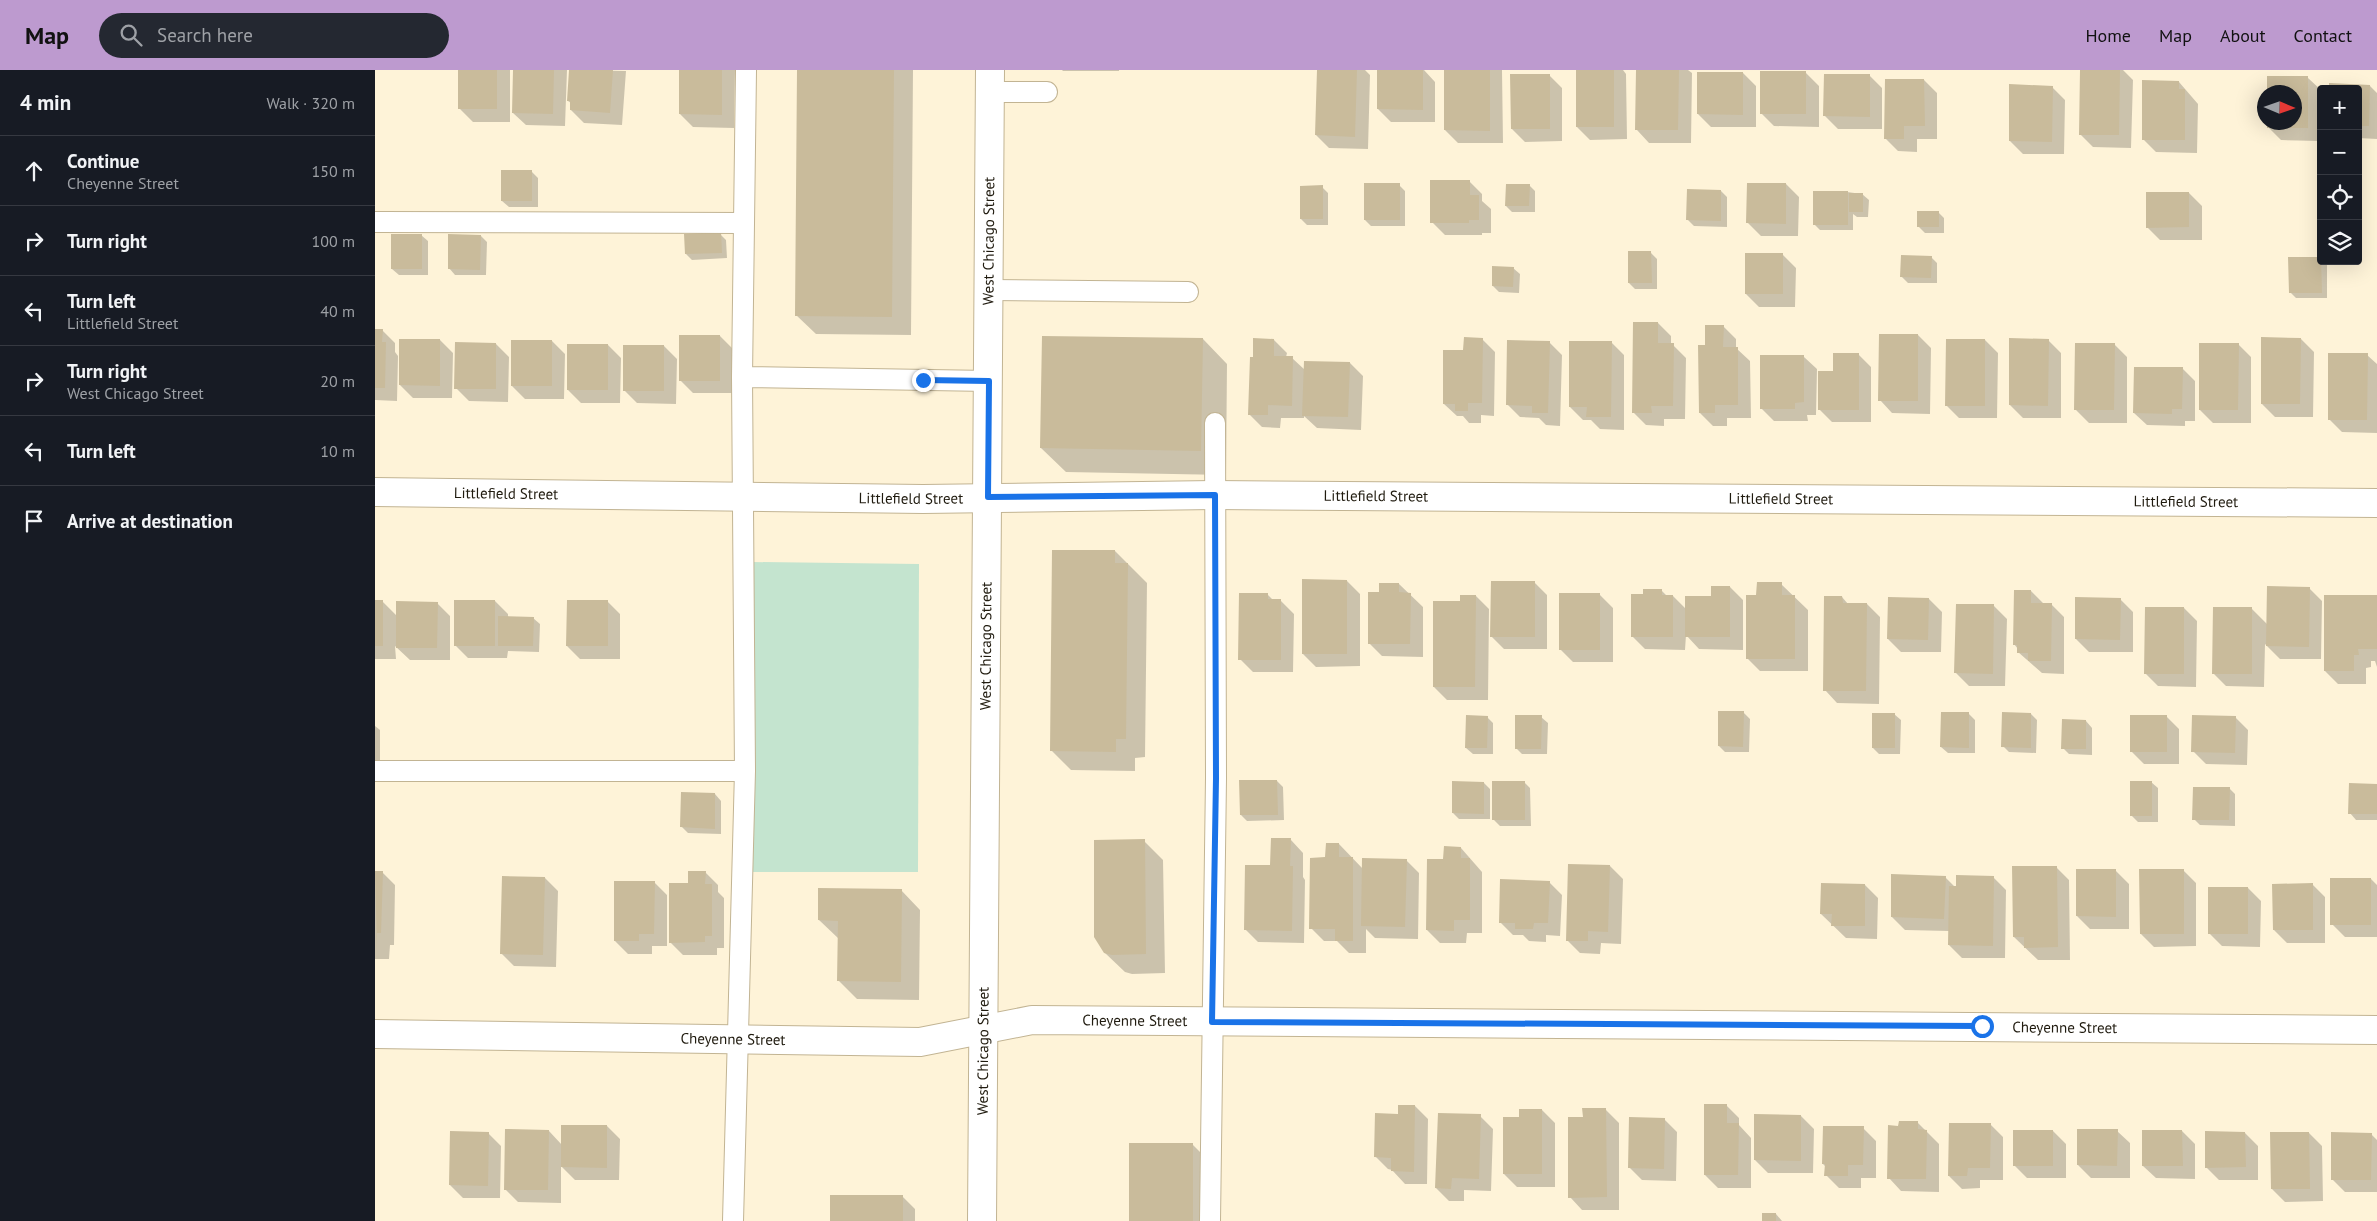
<!DOCTYPE html>
<meta charset="utf-8">
<style>
:root{--surface:#171b24;--page:#242831;--text:#f1f3f6;--muted:#9ea1a6;--line:#363941;--accent:#bd9acf}
body{margin:0;font-family:"PT Sans",sans-serif;background:var(--page);color:var(--text)}
.controls{position:absolute;right:15px;top:15px;display:grid;overflow:hidden;border-radius:5px;box-shadow:0 5px 20px #0002}
.controls button{width:45px;height:45px;display:grid;place-items:center;padding:0;border:0;border-bottom:1px solid var(--line);background:var(--surface);color:var(--text);font:25px sans-serif}
.compass{position:absolute;left:1882px;top:15px;width:45px;height:45px;border-radius:50%;background:var(--surface);box-shadow:0 5px 20px #0002;rotate:92deg}
.stop{position:absolute;width:15px;height:15px;margin:-11px;border:4px solid #1a73e8;border-radius:50%;background:#fff}
.stop.end{background:#1a73e8;border-color:#fff;box-shadow:0 1px 5px #0008}
.list{margin:0;padding:0;list-style:none}
h2{display:flex;justify-content:space-between;align-items:center;height:65px;margin:0;padding:0 20px;font-size:21px}
h2 small{font-size:16px;font-weight:400;color:var(--muted)}
.list li{display:grid;grid-template-columns:32px 1fr auto;gap:15px;align-items:center;box-sizing:border-box;height:70px;padding:0 20px;border-top:1px solid var(--line)}
.list b{display:block;font-size:19px;white-space:nowrap}
.list p{margin:0;font-size:16px;white-space:nowrap;color:var(--muted)}
.list em{font-size:16px;font-style:normal;color:var(--muted)}
.icon{flex:none;width:28px;height:28px;fill:none;stroke:currentColor;stroke-width:2;stroke-linecap:round;stroke-linejoin:round}
.map{position:relative;flex:none;width:2002px;height:1151px;overflow:hidden}
header{display:flex;align-items:center;gap:30px;box-sizing:border-box;height:70px;padding:0 25px;background:var(--accent);color:#111}
header strong{font-size:24px}
nav{display:flex;gap:28px;margin-inline-start:auto;font-size:18px}
.search{width:350px;height:45px;background:var(--page);display:flex;align-items:center;gap:12px;box-sizing:border-box;padding:0 18px;border-radius:28px;color:var(--muted);font-size:19px}
main{display:flex}
aside{flex:1;background:var(--surface)}
.map>svg:first-child{display:block}
.green{fill:#c4e4cf}
.shadow{fill:#0003}
.building{fill:#c9bb9b}
.lines{fill:none;stroke-linecap:round;stroke-linejoin:round}
.service-casing{stroke:#c2b493;stroke-width:22}
.minor-casing{stroke:#c2b493;stroke-width:30}
.tertiary-casing{stroke:#c2b493;stroke-width:30}
.service{stroke:#fff;stroke-width:20}
.minor{stroke:#fff;stroke-width:28}
.tertiary{stroke:#fff;stroke-width:28}
.route{stroke:#1a73e8;stroke-width:6}
.labels{text-anchor:middle;stroke-width:4;stroke-linejoin:round;paint-order:stroke}
.street-label{font-size:15px;fill:#201b0f;stroke:#fef3d8}
</style>
<header>
<strong>Map</strong>
<div class="search"><svg class="icon" aria-label="search" viewBox="0 0 24 24"><circle cx="10" cy="10" r="6"/><path d="M15 15l6 6"/></svg>Search here</div>
<nav><a>Home</a><a>Map</a><a>About</a><a>Contact</a></nav>
</header>
<main>
<aside>
<h2>4 min<small>Walk · 320 m</small></h2>
<ul class="list">
<li><svg class="icon" aria-label="ahead" viewBox="0 0 24 24"><path d="M12 20V5M6 11l6-6 6 6"/></svg><div><b>Continue</b><p>Cheyenne Street</p></div><em>150 m</em></li>
<li><svg class="icon" aria-label="right" viewBox="0 0 24 24"><path d="M7 20v-9h11M14 6l5 5-5 5"/></svg><div><b>Turn right</b></div><em>100 m</em></li>
<li><svg class="icon" aria-label="left" viewBox="0 0 24 24"><path d="M17 20v-9H6M10 6l-5 5 5 5"/></svg><div><b>Turn left</b><p>Littlefield Street</p></div><em>40 m</em></li>
<li><svg class="icon" aria-label="right" viewBox="0 0 24 24"><path d="M7 20v-9h11M14 6l5 5-5 5"/></svg><div><b>Turn right</b><p>West Chicago Street</p></div><em>20 m</em></li>
<li><svg class="icon" aria-label="left" viewBox="0 0 24 24"><path d="M17 20v-9H6M10 6l-5 5 5 5"/></svg><div><b>Turn left</b></div><em>10 m</em></li>
<li><svg class="icon" aria-label="arrive" viewBox="0 0 24 24"><path d="M6 21V4h12l-3 4 3 4H6"/></svg><div><b>Arrive at destination</b></div></li>
</ul>
</aside>
<div class="map">
<svg width="2002" height="1151" viewBox="0 0 2002 1151">
<rect width="100%" height="100%" fill="#fef3d8"/>
<path class="green" d="M378,492L544,494L543,802H374Z"/>
<path class="shadow" d="M85,0H135V52H98L85,39Z
M139,0H192L190,56L151,55L138,43Z
M195,0L251,1L247,55L209,53L196,40V33L193,31Z
M306,0H360L359,58L318,57L305,44Z
M423,0H538L536,265L441,264L421,245Z
M687,0H744V1H688Z
M967,0H990L995,5L993,79L954,78L941,65Z
M1003,0H1049L1060,12V52H1016L1003,39Z
M1071,0H1127L1128,73H1083L1070,60Z
M1202,0H1248L1251,4L1252,69L1215,70L1202,57Z
M1262,0H1313L1317,3L1316,73H1274L1262,60Z
M1706,0H1748L1758,10L1756,78L1718,77L1705,64Z
M1368,3L1381,16V57H1336L1323,44Z
M1431,3L1444,16V57L1399,56L1386,43Z
M1174,5L1187,18V71L1150,72L1137,59Z
M1494,5L1507,18V59H1463L1450,46Z
M1894,7L1933,8L1946,20L1945,71L1906,70L1893,57L1920,52V22H1893Z
M1549,10L1562,23V69H1542V82L1523,81L1510,68Z
M1804,12L1823,34L1822,83L1781,82L1768,69Z
M1995,16L2002,23V69L1983,68V19Z
M1677,17L1690,30L1689,84H1648L1635,71Z
M157,102L163,108V137H134L127,131Z
M1094,111L1107,124V131L1116,139V163H1107V165H1070L1057,152Z
M1411,114L1424,127L1423,166H1386L1373,153Z
M1024,115L1030,121V156H996L990,150Z
M1154,115L1160,121V142H1137L1131,136Z
M947,117L953,123V155H932L926,149Z
M1346,121L1352,127V157L1319,156L1313,150Z
M1472,122L1487,124L1494,130L1493,147H1482L1478,144V160H1445L1439,154Z
M1814,123L1827,136V170H1785L1772,157Z
M1563,142L1569,148V163H1550L1543,156Z
M345,164L351,170L352,188L317,190L311,184Z
M46,165L53,171V205H24L17,199Z
M106,166L112,172L111,205H80L74,198Z
M1276,183L1282,189V219H1260L1254,213Z
M1408,185L1421,198L1420,237H1384L1371,224Z
M1556,187L1562,193V213H1533L1526,206Z
M1946,191L1952,195V228H1921L1915,222Z
M1138,198L1145,204L1144,223L1124,222L1118,216Z
M1283,253L1296,266V275H1298L1311,288L1310,349H1289V356L1271,355L1258,342Z
M1348,256L1361,269V278L1375,291L1376,348H1352V356H1338L1325,343L1331,277Z
M0,260H7L20,273V282L23,286L22,331L0,330Z
M1543,265L1556,278L1555,344L1517,343L1505,330Z
M345,266L358,279L357,323H318L305,310Z
M828,269L852,294L851,405L691,402L666,378Z
M1107,269L1120,282L1119,346L1106,345V353H1094L1088,346H1082L1069,334L1089,282Z
M1926,269L1939,282L1938,347H1900L1887,334Z
M65,270L78,283L77,328H38L25,315Z
M899,270L912,283L911,287L917,288L930,300L975,293L988,306L986,360L942,358L929,346V348H906L905,358L887,357L874,344L879,288Z
M1610,270L1623,283L1622,348H1584L1571,335Z
M1673,270L1686,283V348H1648L1635,335Z
M177,271L190,284L189,329H150L137,316Z
M1174,272L1187,285L1185,356L1171,355L1164,348L1145,347L1132,334Z
M1236,272L1249,285V360L1225,359L1216,350H1208L1195,337Z
M121,274L134,287L133,332L94,331L81,318Z
M1739,274L1752,287V353H1714L1701,340Z
M1863,274L1876,287V353H1838L1825,340Z
M233,275L246,288L245,333H206L193,320Z
M289,276L302,289L301,334L262,333L249,320Z
M1483,284L1496,297V352H1457L1444,339L1459,302Z
M1992,285L2002,294V363L1967,362L1954,349Z
M1429,287L1442,299L1441,345H1432L1433,351H1399L1386,338Z
M1807,298L1820,311V351H1810V356L1772,355L1759,343Z
M740,481L772,513L770,687L760,688V701L696,700L677,681Z
M972,511L985,524V596L941,597L928,584Z
M1159,512L1172,525V579H1129L1116,566Z
M1024,514L1048,537V587L1007,586L994,573L1005,523Z
M1406,514L1433,540V601H1385L1372,588L1382,526Z
M1355,517L1368,530V580L1324,579L1311,565L1310,580L1270,579L1257,566L1269,526L1287,521L1292,526H1298L1312,540Z
M1934,518L1947,531L1946,589H1905L1890,574L1889,617L1851,616L1838,603L1877,539L1892,554Z
M1656,521L1669,534H1676L1689,547V604L1667,603L1643,582V579L1639,574Z
M893,525L899,531H906L919,544L918,602H878L865,589Z
M1225,525L1238,538V592H1198L1185,579Z
M1101,526L1114,539L1113,630H1072L1059,617L1086,532Z
M2002,526V597L2000,591H1996V597L1991,598V614H1963L1950,601Z
M1467,527L1473,534H1492L1505,547L1504,634L1462,633L1450,620Z
M1554,529L1567,542L1566,582H1526L1513,569Z
M1745,529L1758,542V582H1714L1701,569Z
M0,531H7L22,546L62,533L75,546V590H35L20,576L21,589H0Z
M120,531L133,544V547L158,548L165,554L164,582L133,581L132,588H93L80,575Z
M232,531L245,544V589H205L192,576Z
M1619,536L1632,549L1630,616H1594L1581,603Z
M1809,538L1822,551L1821,617L1783,616L1770,603Z
M1368,642L1375,649L1374,682H1350L1344,676Z
M1593,643L1600,650V683H1573L1566,677Z
M1519,644L1526,650L1525,684H1504L1498,678Z
M1656,644L1662,650L1661,683L1634,682L1628,676Z
M1791,646L1804,659V694H1769L1756,681Z
M1112,647L1118,653V684H1098L1091,678Z
M1166,647L1173,653L1172,684H1147L1141,678Z
M1860,647L1873,660L1872,695L1831,694L1818,681Z
M1711,651L1717,658V685L1694,684L1688,678Z
M0,656L5,660V698H0Z
M902,711L908,717L909,750L872,751L866,745Z
M1149,712L1155,718L1156,756H1125L1119,750Z
M1776,712L1783,718V752H1763L1756,745Z
M1109,713L1115,719V749H1084L1078,743Z
M2002,715V750H1981L1975,743Z
M1854,718L1860,724V756L1825,755L1819,749Z
M340,724L346,731V764L313,763L307,757Z
M916,770L928,783V807L930,810L929,873L883,872L870,859L897,797Z
M769,771L788,790L790,903L757,904L750,902L730,883Z
M964,774L988,799L1031,790L1044,803L1043,869L1000,868L991,859V883H974L962,871H949L936,858Z
M1086,778L1107,802V863H1092L1091,873H1065L1052,860L1069,790Z
M1235,796L1248,809L1246,874L1226,873L1225,884L1205,883L1192,870Z
M1681,797L1694,810L1695,890H1663L1639,867Z
M1808,800L1821,813V876L1779,877L1766,864Z
M1741,801L1754,814V859H1715L1702,846Z
M0,802H7L20,815L19,875H15L14,889H0Z
M330,802L343,815V822L349,828V878H342V885H308L295,872L315,814Z
M1570,807L1582,819L1618,807L1631,820L1630,888H1587L1574,875V861L1530,860L1517,847Z
M170,808L183,821L181,897L139,896L126,883Z
M1996,809L2002,815V867H1970L1957,854Z
M279,812L292,825V876H277V884H253L240,871Z
M1174,812L1187,825L1185,866L1171,865V872L1154,871L1148,865H1138L1125,852Z
M1937,814L1950,827V873H1912L1899,860Z
M1490,815L1503,828L1502,869L1471,868L1446,844Z
M1873,818L1886,831L1885,877L1847,876L1834,863Z
M526,820L545,840L544,930L482,929L463,910L464,869L444,850Z
M1351,1035L1364,1048V1055L1376,1068V1118H1343L1330,1105Z
M1040,1036L1053,1049L1052,1114H1030L1017,1100L1013,1099L1000,1086L1024,1045Z
M1167,1040L1180,1053V1117H1142L1129,1104Z
M1231,1040L1244,1053V1140H1207L1195,1127L1209,1048Z
M1105,1046L1118,1059L1116,1121L1089,1120V1131H1074L1061,1118Z
M1426,1046L1439,1059L1438,1103H1393L1380,1090Z
M1289,1049L1302,1062L1301,1111L1267,1110L1254,1097Z
M1542,1052L1564,1074V1122L1526,1121L1514,1108Z
M1615,1054L1628,1067V1110H1605V1118L1587,1119L1574,1106Z
M232,1056L245,1069L244,1110H200L186,1096V1133L143,1132L130,1119L174,1061L187,1075Z
M1488,1058L1501,1071V1108H1486V1118H1464L1451,1105V1097L1448,1094Z
M1678,1061L1691,1074V1108H1652L1639,1095Z
M1742,1061L1755,1073V1108H1716L1703,1095Z
M1807,1061L1820,1074V1109L1781,1108L1768,1096Z
M113,1063L126,1076L125,1128H88L75,1115Z
M1870,1063L1883,1076V1110H1844L1831,1097Z
M1934,1063L1947,1076L1948,1131L1910,1132L1897,1119Z
M1996,1064L2002,1070V1122H1970L1957,1109Z
M817,1074L837,1094V1151H756Z
M527,1126L540,1139V1151H457Z
M1401,1144L1407,1151H1389Z"/>
<path class="building" d="M83,0H122V39H83Z
M138,0H179L178,44L137,43Z
M194,0H238L235,43L195,40V31H192Z
M304,0H347V45L304,44Z
M422,0H519L517,247L420,246Z
M942,0H982L980,67L940,65Z
M1002,0H1048V40L1002,39Z
M1069,0H1115V61L1069,60Z
M1201,0H1239V57H1201Z
M1261,0H1304L1303,60H1260Z
M1705,0H1745L1744,65H1704Z
M1385,1H1431V44H1385Z
M1322,2H1368V45L1322,44Z
M1135,4H1175V59H1136Z
M1449,4H1495V47L1448,46Z
M1892,6H1933V58H1892V52H1920V22H1892Z
M1510,9H1549L1550,56H1529V69H1509Z
M1767,10L1804,11V19H1810V70H1767Z
M1954,13L1995,15L1994,56H1983V19H1954Z
M1634,14L1678,16L1677,72L1634,71Z
M126,100H157V131H126Z
M1055,110H1095V125H1104V150H1094V153H1055Z
M989,113H1025V150H989Z
M1372,113H1411V154L1371,153Z
M1131,114H1155L1154,136H1130Z
M948,115V149H925V116Z
M1312,119L1346,120V151L1311,150Z
M1438,121H1473V155H1438Z
M1771,122H1814V157L1771,158Z
M1474,123H1488V142H1474Z
M1542,141H1564V157H1542Z
M346,162L347,183L310,184L309,164Z
M16,164H47V199H16Z
M73,164L106,165L105,200L73,199Z
M1253,181H1276L1277,213H1253Z
M1370,183H1408V224H1370Z
M1526,185L1557,186L1556,208L1525,207Z
M1913,187H1946L1947,223H1914Z
M1117,196L1139,197L1138,217L1117,216Z
M1258,252H1283V273H1299L1298,336H1276L1277,343H1257Z
M1330,255H1349L1348,277H1363V335H1340V343H1324L1323,275H1330Z
M0,259H8L7,272H11L10,318H0Z
M1504,264H1543V331H1503Z
M304,265H345V311H304Z
M667,266L828,268L826,381L665,378Z
M1089,267L1108,268L1107,333H1093V341H1080V334H1068V280H1088Z
M1886,267L1926,268L1925,334H1886Z
M878,268L899,269V286H918L917,336L893,335V345H873L875,287H878Z
M1634,268L1674,269L1673,336L1634,335Z
M24,269H65V316L24,315Z
M1571,269H1610V336H1570Z
M136,270H177V316H136Z
M1132,270L1175,271L1173,343H1157V336L1131,335Z
M1194,271H1237L1236,347H1211L1212,337H1194Z
M80,272L121,273V319H79Z
M1700,273H1740L1739,340H1699Z
M1824,273H1864L1863,340H1824Z
M192,274H233V320H192Z
M248,275H289V321H248Z
M1458,283H1484V340H1443V301H1458Z
M1953,283H1993L1992,350H1953Z
M1385,285H1429V332L1420,333V339H1385Z
M929,291L975,292L973,347L927,346Z
M1759,297H1808L1807,339H1797V344L1758,343Z
M677,480H740V493H753L751,669H741V682L675,681Z
M927,509L972,510V584H927Z
M1116,511H1160V567H1115Z
M1382,512H1407V525H1420V589H1371V525H1381Z
M1004,513H1024V522L1036,523L1035,574H993V522H1004Z
M1336,516H1355V567H1310V526H1336Z
M1892,516L1935,517L1934,577L1891,576Z
M1268,519H1287V525H1298V567H1256V524H1268Z
M1639,520H1656V533H1677L1676,591H1653V583H1642V575H1638Z
M864,523H893V529H906V590H863Z
M1184,523H1225V580H1184Z
M1085,525H1101L1100,617H1058V531H1085Z
M1949,525H2002V579H1983L1984,585H1979V601H1949Z
M1449,526H1467L1468,533H1492L1491,621H1448Z
M1513,527L1554,528L1553,570L1512,569Z
M1700,527L1746,528L1745,570L1700,569Z
M0,530H8V576H0Z
M79,530H120V576H79Z
M192,530H233V576H191Z
M21,531L63,532L62,578H21Z
M1581,534H1619L1618,604L1579,603Z
M1770,537H1809V604H1769Z
M1838,537H1877V604H1837Z
M123,546L159,547L158,576H123Z
M1343,641H1369L1368,677L1343,676Z
M1566,642H1594V678L1565,677Z
M1627,642L1656,643V678L1626,677Z
M1497,643H1520V678H1497Z
M1091,645L1113,646L1112,678H1090Z
M1140,645H1167L1166,679H1140Z
M1755,645H1792V682H1755Z
M1817,645L1861,646L1860,683L1816,682Z
M1687,649L1711,650V679H1686Z
M864,710H902L903,745H865Z
M1077,711L1109,712V744L1077,743Z
M1117,711H1150V750H1117Z
M1755,711H1777V746H1755Z
M1974,713L2002,714V744H1973Z
M1818,717H1855L1854,750H1817Z
M306,722L340,723V759L305,757Z
M896,768H916L915,796H918L917,861L869,860L870,795H895Z
M770,769L771,884L737,885L729,883L719,867V770Z
M951,773H964V787H978V871H960V859H934L935,788L950,787Z
M1069,776L1086,777V788H1095V850H1079V861L1051,860L1052,789H1068Z
M987,788L1032,789L1030,857L986,856Z
M1193,794L1235,795L1233,862L1213,861V871H1191Z
M1637,796H1682L1683,877L1649,878V867H1638Z
M1701,799H1741V847L1701,846Z
M1764,799H1809V864H1765Z
M0,801H8L6,863H2V879Z
M313,801H331L330,814H337V866H330V872L294,873V813H313Z
M1516,804L1571,806L1569,849L1516,847Z
M1581,805L1619,806L1618,876L1573,875L1574,816H1581Z
M127,806L170,807L168,885L125,884Z
M1955,808H1996V855H1955Z
M1125,809L1175,811L1173,853H1159L1158,859H1140V853H1124Z
M239,811H280L279,864H264V871H239Z
M1446,813L1490,814V856H1456L1457,844H1445Z
M1938,813V860H1898L1897,814Z
M1833,817H1873V864H1833Z
M443,818L527,819L526,912L462,911L463,851L443,850Z
M1329,1034H1352V1053H1364L1363,1105H1329Z
M1023,1035H1040L1039,1102L1016,1101V1088L999,1087L1000,1043L1023,1044Z
M1207,1038H1231L1232,1127L1193,1128V1047H1208Z
M1144,1039H1167V1104H1128V1047H1144Z
M1063,1043L1106,1044L1104,1109L1077,1108L1076,1119L1060,1118Z
M1379,1044L1426,1045V1091L1379,1090Z
M1254,1047L1290,1048L1289,1099L1253,1098Z
M1524,1051H1543V1059L1552,1060L1551,1109H1512L1513,1055L1523,1056Z
M1574,1053H1616L1615,1098H1593L1592,1106H1573Z
M186,1055H232V1098L186,1097Z
M1448,1056H1489L1488,1095H1473V1106H1449L1450,1094H1447Z
M130,1059L174,1060L173,1120H129Z
M1702,1059H1743L1742,1096L1702,1095Z
M1638,1060H1678V1096H1638Z
M1767,1060H1807L1808,1096H1767Z
M75,1061L114,1062L113,1116L74,1115Z
M1830,1061L1870,1062L1871,1097L1830,1098Z
M1895,1062H1934L1935,1119H1896Z
M1956,1062L1997,1063L1996,1110H1956Z
M754,1073H818V1151H754Z
M455,1125H528V1151H455Z
M1387,1143H1401V1151H1387Z"/>
<g class="lines">
<defs>
<path id="service" d="M616,22H672
M0,152L369,153
M614,220L813,222
M367,307L614,311
M0,701H370
M358,1151L370,701L367,307L371,0
M835,1151L841,708L840,353"/>
<g id="minor">
<path id="s1" d="M0,422L548,429L839,425L2002,433"/>
<path id="s2" d="M0,964L545,972L657,950L2002,960"/>
</g>
<g id="tertiary">
<path id="s3" d="M607,1151L615,0"/>
</g>
</defs>
<use href="#service" class="service-casing"/>
<use href="#minor" class="minor-casing"/>
<use href="#tertiary" class="tertiary-casing"/>
<use href="#service" class="service"/>
<use href="#minor" class="minor"/>
<use href="#tertiary" class="tertiary"/>
</g>
<g class="lines">
<path class="route" d="M548,310L614,311L613,427L840,425L841,708L837,952L1607,956"/>
</g>
<g class="labels">
<g class="street-label">
<text dy="5" stroke="none"><textPath href="#s3" startOffset="980">West Chicago Street</textPath></text>
<text dy="5" stroke="none"><textPath href="#s1" startOffset="131">Littlefield Street</textPath></text>
<text dy="5" stroke="none"><textPath href="#s1" startOffset="1001">Littlefield Street</textPath></text>
<text dy="5" stroke="none"><textPath href="#s1" startOffset="536">Littlefield Street</textPath></text>
<text dy="5" stroke="none"><textPath href="#s1" startOffset="1406">Littlefield Street</textPath></text>
<text dy="5" stroke="none"><textPath href="#s1" startOffset="1811">Littlefield Street</textPath></text>
<text dy="5" stroke="none"><textPath href="#s3" startOffset="575">West Chicago Street</textPath></text>
<text dy="5" stroke="none"><textPath href="#s2" startOffset="762">Cheyenne Street</textPath></text>
<text dy="5" stroke="none"><textPath href="#s2" startOffset="1692">Cheyenne Street</textPath></text>
<text dy="5" stroke="none"><textPath href="#s2" startOffset="358">Cheyenne Street</textPath></text>
<text dy="5" stroke="none"><textPath href="#s3" startOffset="170">West Chicago Street</textPath></text>
</g>
</g>
</svg>
<div class="controls">
<button>+</button>
<button>−</button>
<button><svg class="icon" aria-label="locate" viewBox="0 0 24 24"><circle cx="12" cy="12" r="6"/><path d="M12 2v4M12 18v4M2 12h4M18 12h4"/></svg></button>
<button><svg class="icon" aria-label="layers" viewBox="0 0 24 24"><path d="M12 4l9 5-9 5-9-5zM3 14l9 5 9-5"/></svg></button>
</div>
<svg class="compass" viewBox="-18 -18 36 36"><path d="M0-13l5 13h-10z" fill="#e53935"/><path d="M0 13l5-13h-10z" fill="#9ea1a6"/></svg>
<div class="stop" style="left:1607px;top:956px"></div>
<div class="stop end" style="left:548px;top:310px"></div>
</div>
</main>
